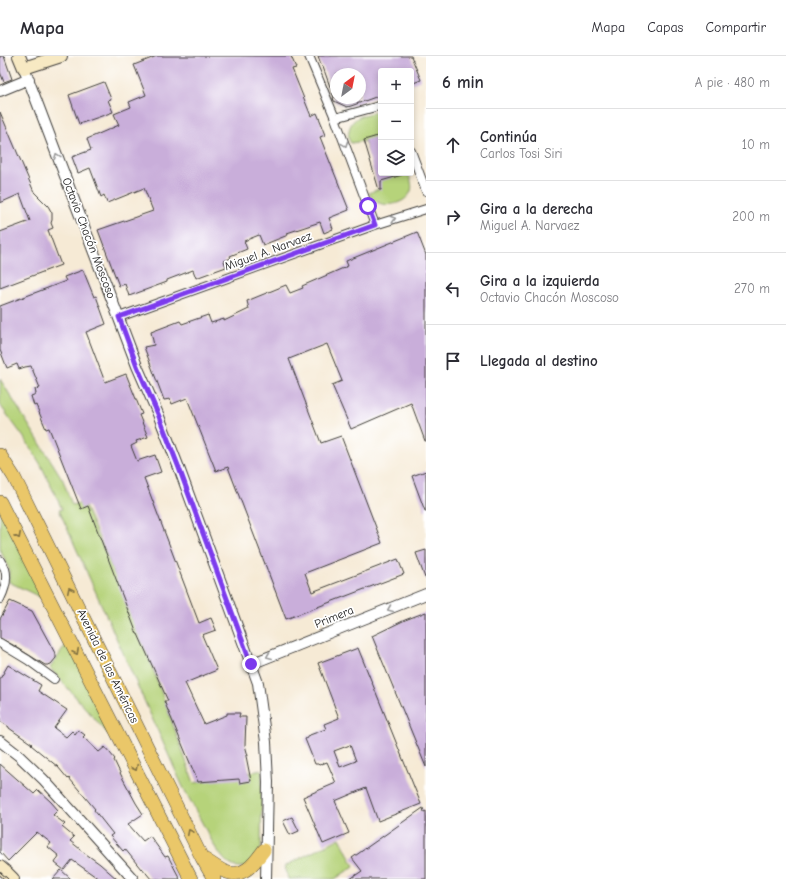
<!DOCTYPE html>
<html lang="es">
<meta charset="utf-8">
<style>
:root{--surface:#fff;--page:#f2f2f3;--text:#2b2b33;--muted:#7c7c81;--line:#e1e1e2}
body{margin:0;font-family:"Comic Neue",sans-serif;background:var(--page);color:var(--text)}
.controls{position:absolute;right:12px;top:12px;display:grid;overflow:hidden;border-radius:4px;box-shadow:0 2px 6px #0003}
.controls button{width:36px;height:36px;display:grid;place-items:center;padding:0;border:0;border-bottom:1px solid var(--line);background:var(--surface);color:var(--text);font:20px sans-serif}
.compass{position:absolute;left:330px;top:12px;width:36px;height:36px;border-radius:50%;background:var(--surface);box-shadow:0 2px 6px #0003;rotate:32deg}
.stop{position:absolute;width:12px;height:12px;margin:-9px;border:3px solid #7c3aed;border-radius:50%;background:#fff}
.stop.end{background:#7c3aed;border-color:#fff;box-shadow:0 1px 4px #0008}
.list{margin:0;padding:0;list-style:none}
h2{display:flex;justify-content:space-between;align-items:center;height:52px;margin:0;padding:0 16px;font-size:17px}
h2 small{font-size:13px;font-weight:400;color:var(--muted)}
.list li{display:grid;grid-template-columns:26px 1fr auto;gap:12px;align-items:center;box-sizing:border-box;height:72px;padding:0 16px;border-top:1px solid var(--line)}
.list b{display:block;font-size:15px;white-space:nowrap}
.list p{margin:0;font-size:13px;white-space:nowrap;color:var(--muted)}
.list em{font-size:13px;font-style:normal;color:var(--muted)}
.icon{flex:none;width:22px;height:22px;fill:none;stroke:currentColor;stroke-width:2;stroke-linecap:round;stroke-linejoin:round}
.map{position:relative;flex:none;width:426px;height:823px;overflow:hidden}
header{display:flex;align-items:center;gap:24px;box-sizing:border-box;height:56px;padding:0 20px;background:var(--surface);border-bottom:1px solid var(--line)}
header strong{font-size:19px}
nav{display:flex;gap:22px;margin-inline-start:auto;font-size:14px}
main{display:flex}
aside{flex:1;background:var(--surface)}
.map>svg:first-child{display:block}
.green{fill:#b6d37a;stroke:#69784b}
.building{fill:#c9aeda;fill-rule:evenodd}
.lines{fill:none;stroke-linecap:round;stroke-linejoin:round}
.minor-casing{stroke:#3d3b38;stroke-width:10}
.tertiary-casing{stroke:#3d3b38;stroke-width:12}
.secondary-casing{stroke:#3d3b38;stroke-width:14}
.primary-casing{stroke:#3d3b38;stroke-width:14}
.minor{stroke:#fff;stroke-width:8}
.tertiary{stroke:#fff;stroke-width:10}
.secondary{stroke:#f7e9c3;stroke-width:12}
.primary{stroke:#eac769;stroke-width:13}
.tram{stroke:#1c1c1c;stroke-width:1}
.oneway{stroke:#999}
.oneway2{stroke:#837242}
.route{stroke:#7c3aed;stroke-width:5}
.labels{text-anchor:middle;stroke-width:3.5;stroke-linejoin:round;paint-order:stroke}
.street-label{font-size:12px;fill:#1c1c1c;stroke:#fff}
</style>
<header>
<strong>Mapa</strong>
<nav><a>Mapa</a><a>Capas</a><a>Compartir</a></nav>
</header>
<main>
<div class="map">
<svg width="426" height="823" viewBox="0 0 426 823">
<rect width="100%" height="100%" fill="#fff"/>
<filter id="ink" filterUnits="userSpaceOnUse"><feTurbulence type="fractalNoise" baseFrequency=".025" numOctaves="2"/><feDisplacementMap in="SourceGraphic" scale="8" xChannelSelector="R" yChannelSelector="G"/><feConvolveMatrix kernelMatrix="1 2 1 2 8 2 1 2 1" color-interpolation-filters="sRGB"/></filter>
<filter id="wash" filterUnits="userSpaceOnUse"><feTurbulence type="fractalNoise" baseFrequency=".012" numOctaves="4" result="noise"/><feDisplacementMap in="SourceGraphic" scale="16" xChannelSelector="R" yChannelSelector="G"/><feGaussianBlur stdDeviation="0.9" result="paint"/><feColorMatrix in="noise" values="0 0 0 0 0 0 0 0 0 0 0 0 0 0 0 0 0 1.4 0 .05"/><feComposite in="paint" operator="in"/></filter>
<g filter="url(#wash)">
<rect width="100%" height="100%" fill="#f6ead5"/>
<path class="green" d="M375,56L381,59V117H408C410,123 413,129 411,135C406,149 382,153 373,143C371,141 371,139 369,137L379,133L371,104L364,85L351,87C348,83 348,81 349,75C351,61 363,59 375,56Z
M0,323L63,424L72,449L83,446L123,537L150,605L194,727L262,714L261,794L247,811C243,811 240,811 237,811C227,810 220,798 215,791L182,729L59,454L62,453L41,409L25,383L0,349Z
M0,452L46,544L9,526V513L0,493Z
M68,586L125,697L50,612Z
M340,782L354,810L335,823H288L285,810Z"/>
<g id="blocks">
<path class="building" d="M0,0H4L12,23L4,26L0,16Z
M157,0H291L296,12L292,13L311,60L317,57L322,69H321L325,79L320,81L349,154L329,162L333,173L324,177L320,166L287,177L288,179L263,189L259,179L244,185L247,193L230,200L231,202L224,205L226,211L196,222L193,214L167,224V226L129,240L125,228L119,230L98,174L153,155L144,132L107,147L104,139L101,141L90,112L78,117L72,101L91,94L87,83L119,69L114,58L131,51L129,46L146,39L134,9Z
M318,0H411L421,24L411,28V15H381V39L351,50L347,51L334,45L333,42H334L323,11H322ZM336,18H360V42H336Z
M104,26L111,43L108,44L113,56L79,68L69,39Z
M0,56L34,136L48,150L52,157V164L51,167L53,172L48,174L61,209L0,232V176L30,165L20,138L0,147Z
M381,79V117H402V119L381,125V134H379L364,84Z
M417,176L426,199V385H425L411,347L351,373L332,329L342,325L327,288L289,303L321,387L341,380L382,487L305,517L312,536L398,503L404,518L286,563L228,411L216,415L187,342L172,348L170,343L164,344L144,291L154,289L151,276L180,265L182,268L208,259L211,267L224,263V265L249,253L247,245L286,229L290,237L303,232L302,230L348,210L346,205Z
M83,214L94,241L96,240L106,268L86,276L105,326L126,318L142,358L139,359L148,381L136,385L137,387L131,390L137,405L155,399L161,416L144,422L199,567L211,562L216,574L202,579L217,614L185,627L204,668L227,659V657H240L239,661H246L245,689L248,700H246L251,725L240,727L239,723L198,726L164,645H168L138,578H137L88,450L81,453L49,372L46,373L36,349L34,350L31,340L36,338L35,333L40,332L31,310L25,311L19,313L17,308L7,312L0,294V250L66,225L64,221Z
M426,415V455H425L412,420Z
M426,494V522H425L416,497Z
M10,545L32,555L56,599V602L51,608L48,609H45L13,589L0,582V563Z
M426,556V711L372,580L405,564Z
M358,592L421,748L378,765L366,732L335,745L349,777L323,788L303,741L336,727L327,706L319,709L318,708H315L305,683L307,682V680L326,673L324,668L339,662L318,607ZM350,689L356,705L340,711L334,695Z
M8,609L41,629L38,635L67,654L54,672L66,681L72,675L75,678L78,674L85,679L83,681L99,696L105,691L115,703L114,704L122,721L136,747L143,758L128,768L143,785L150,780L165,801L168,800L180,823H151L142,812L141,813L125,793L123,795L110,780L113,778L94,754L95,753L69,722L68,723L58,711L31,689L32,688L9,672V671L0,665V623Z
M0,708L34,738L38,734L51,746L58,754L53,759L65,768L62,771L74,781L70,785L80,793H79L100,808L117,823H99L72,804L64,814L55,807L59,800L48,791L51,787L37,776L8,805L0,796Z
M423,752L424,756L426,755V823H350L362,815L352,802Z
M292,761L299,775L290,779L283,765Z
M61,814L71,823H53Z"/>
</g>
</g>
<g filter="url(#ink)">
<use href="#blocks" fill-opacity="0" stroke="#3d3b38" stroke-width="1"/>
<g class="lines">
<defs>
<path id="minor" d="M309,0L335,62L375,169
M335,62L379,50H381
M411,95L426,135
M119,261L375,169L426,153
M0,504C1,507 4,510 5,513C8,523 4,535 0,543
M0,587L28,604L54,623"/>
<path id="tertiary" d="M24,12L137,310L158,358L179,412L258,627L266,686L268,726L266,823
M0,35L29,23
M251,608L426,538
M0,685L18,699L44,724L133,823"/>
<path id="secondary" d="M19,0L24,12L61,0
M0,811L7,817L13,823"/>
<path id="primary" d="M0,399L14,421L202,802L214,823
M0,446L191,823
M204,803C211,807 218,813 226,816C244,823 255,806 264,794"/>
</defs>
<use href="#minor" class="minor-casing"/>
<use href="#tertiary" class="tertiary-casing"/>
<use href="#secondary" class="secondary-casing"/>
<use href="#primary" class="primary-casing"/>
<use href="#minor" class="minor"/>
<use href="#tertiary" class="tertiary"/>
<use href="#secondary" class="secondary"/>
<use href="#primary" class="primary"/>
<path class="tram" d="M0,816L8,823"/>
</g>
<defs><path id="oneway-chevron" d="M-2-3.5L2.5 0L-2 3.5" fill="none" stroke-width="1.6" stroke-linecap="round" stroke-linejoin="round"/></defs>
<g class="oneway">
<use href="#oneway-chevron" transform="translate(345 88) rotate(70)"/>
<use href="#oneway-chevron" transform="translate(57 100) rotate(-111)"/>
<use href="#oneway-chevron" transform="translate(393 163) rotate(-18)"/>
<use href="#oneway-chevron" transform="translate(390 553) rotate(158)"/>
<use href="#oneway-chevron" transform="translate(269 600) rotate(158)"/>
</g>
<g class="oneway2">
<use href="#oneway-chevron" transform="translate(18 480) rotate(63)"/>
<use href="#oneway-chevron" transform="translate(70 534) rotate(-116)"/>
<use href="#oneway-chevron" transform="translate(76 596) rotate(63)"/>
<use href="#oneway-chevron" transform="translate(135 712) rotate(63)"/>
<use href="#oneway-chevron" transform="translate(190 776) rotate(-116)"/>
</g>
</g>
<g class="lines" filter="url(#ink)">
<path class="route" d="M251,608L179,412L158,358L137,310L119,261L375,169L368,150"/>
</g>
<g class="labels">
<g class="street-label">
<text transform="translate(89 182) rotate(69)" y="4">Octavio Chacón Moscoso</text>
<text transform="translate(268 195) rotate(-20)" y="4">Miguel A. Narvaez</text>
<text transform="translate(334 561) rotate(-22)" y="4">Primera</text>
<text transform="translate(108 610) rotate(64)" y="4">Avenida de las Américas</text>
</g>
</g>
</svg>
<div class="controls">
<button>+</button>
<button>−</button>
<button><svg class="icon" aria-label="layers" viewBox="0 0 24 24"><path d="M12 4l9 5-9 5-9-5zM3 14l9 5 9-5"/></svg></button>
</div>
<svg class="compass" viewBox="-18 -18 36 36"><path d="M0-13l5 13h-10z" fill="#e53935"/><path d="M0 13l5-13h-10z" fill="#7c7c81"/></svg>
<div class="stop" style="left:368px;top:150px"></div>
<div class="stop end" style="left:251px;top:608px"></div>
</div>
<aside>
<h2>6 min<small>A pie · 480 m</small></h2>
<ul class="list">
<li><svg class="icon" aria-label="ahead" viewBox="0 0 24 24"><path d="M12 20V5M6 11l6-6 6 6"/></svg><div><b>Continúa</b><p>Carlos Tosi Siri</p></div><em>10 m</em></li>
<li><svg class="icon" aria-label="right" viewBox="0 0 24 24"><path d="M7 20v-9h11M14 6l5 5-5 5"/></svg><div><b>Gira a la derecha</b><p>Miguel A. Narvaez</p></div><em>200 m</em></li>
<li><svg class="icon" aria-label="left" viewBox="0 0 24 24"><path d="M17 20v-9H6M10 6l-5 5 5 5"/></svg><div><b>Gira a la izquierda</b><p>Octavio Chacón Moscoso</p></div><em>270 m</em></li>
<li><svg class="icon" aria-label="arrive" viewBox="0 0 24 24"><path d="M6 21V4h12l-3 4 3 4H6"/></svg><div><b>Llegada al destino</b></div></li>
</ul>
</aside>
</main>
